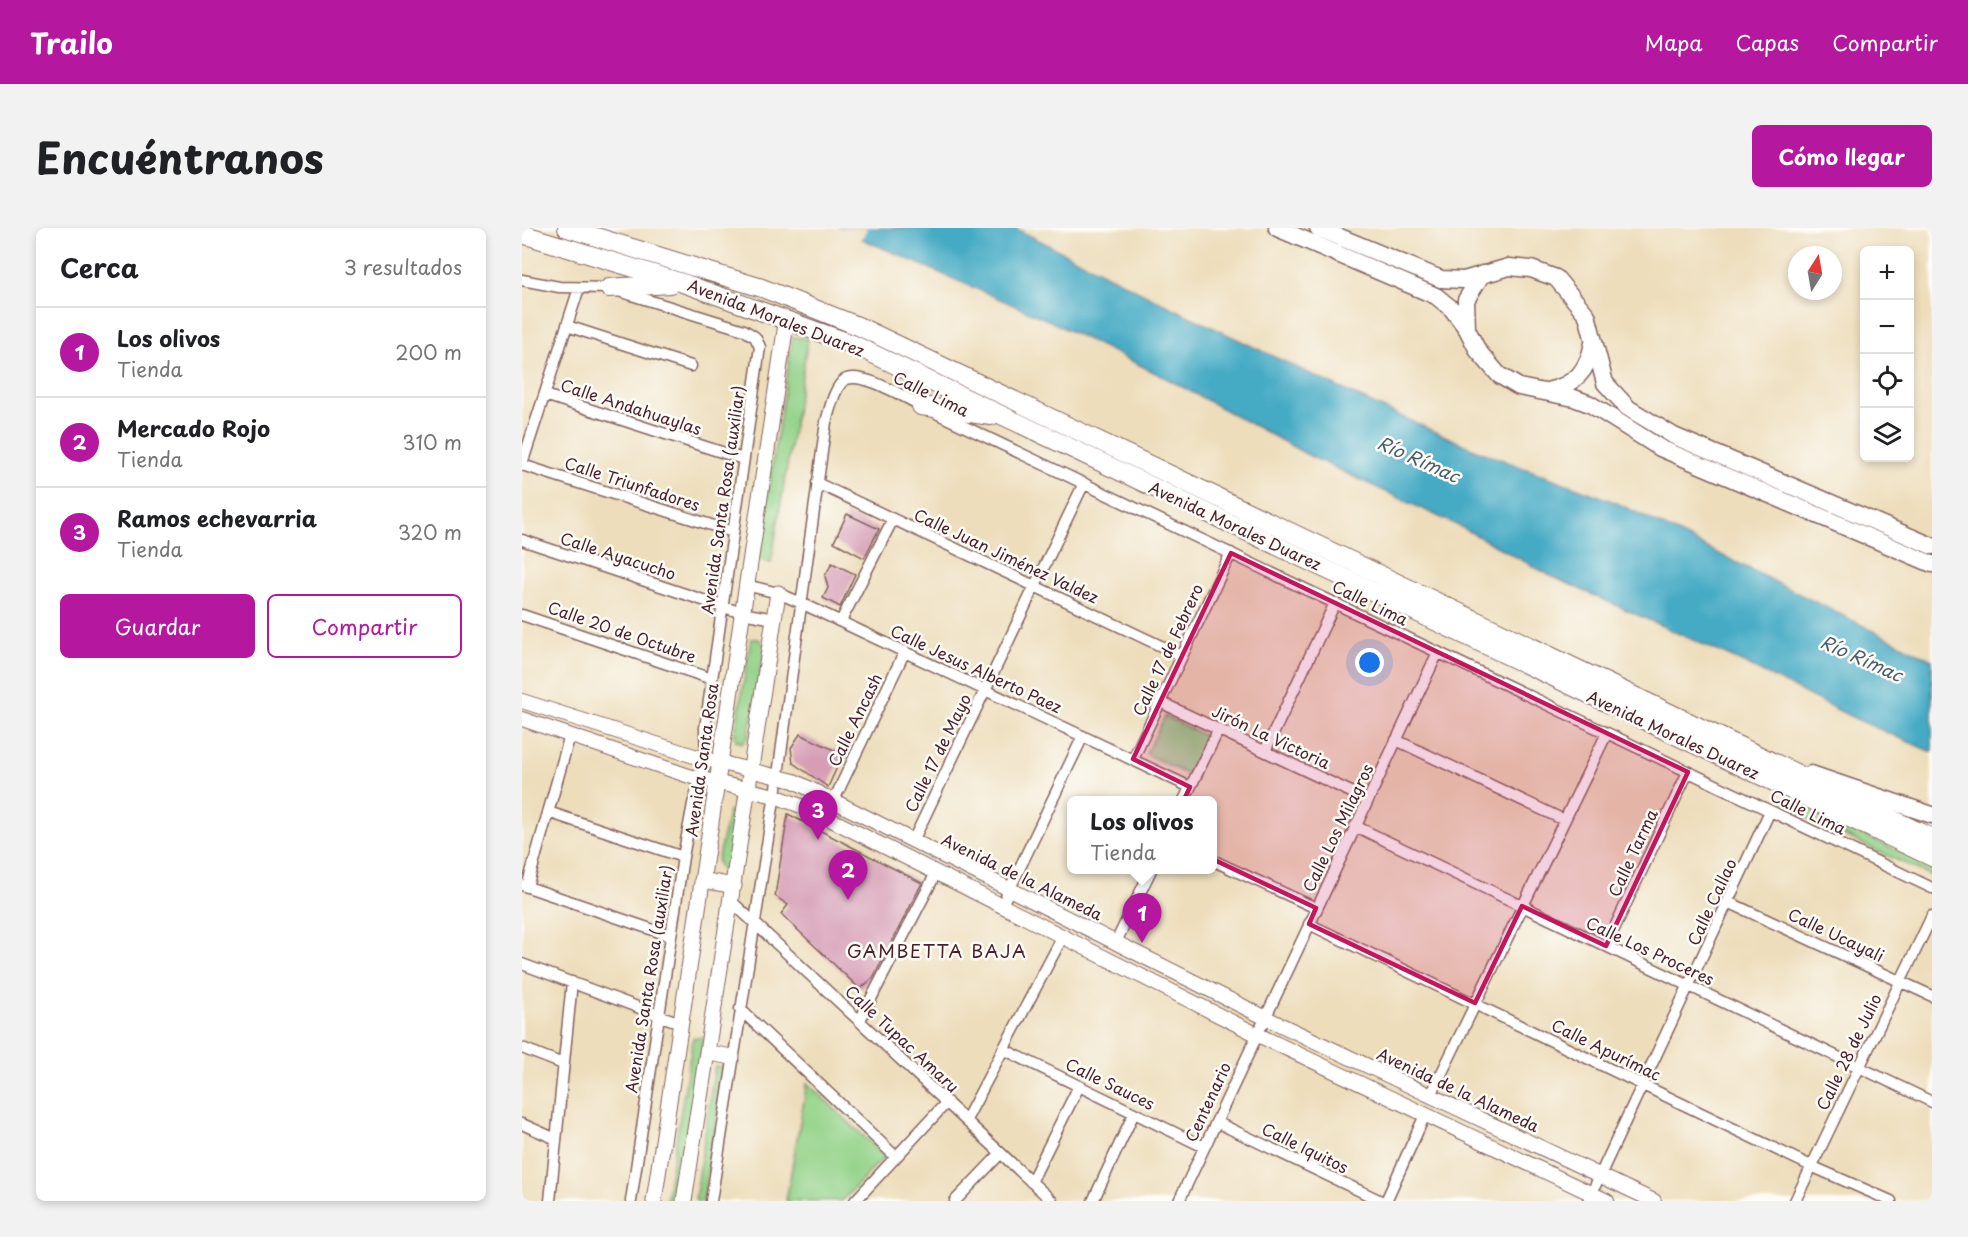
<!DOCTYPE html>
<html lang="es">
<meta charset="utf-8">
<style>
:root{--surface:#fff;--page:#f2f2f2;--text:#202124;--muted:#757577;--line:#e0e0e0;--accent:#b5179e}
body{margin:0;font-family:"Playpen Sans",sans-serif;background:var(--page);color:var(--text)}
.controls{position:absolute;right:18px;top:18px;display:grid;overflow:hidden;border-radius:9px;box-shadow:0 3px 9px #0003}
.controls button{width:54px;height:54px;display:grid;place-items:center;padding:0;border:0;border-bottom:2px solid var(--line);background:var(--surface);color:var(--text);font:30px sans-serif}
.compass{position:absolute;left:1266px;top:18px;width:54px;height:54px;border-radius:50%;background:var(--surface);box-shadow:0 3px 9px #0003;rotate:11deg}
.you{position:absolute;left:848px;top:435px;width:21px;height:21px;margin:-15px;border:4px solid #fff;border-radius:50%;background:#1a73e8;box-shadow:0 0 0 9px #1a73e833}
.badge{display:grid;place-items:center;width:39px;height:39px;border-radius:50%;background:var(--accent);color:#fff;font-size:20px;font-weight:700}
.pin{position:absolute;translate:-50% -50px;filter:drop-shadow(0 2px 3px #0008)}
.pin::after{content:'';position:absolute;top:32px;width:21px;height:18px;background:inherit;clip-path:polygon(0 0,100% 0,50% 100%)}
.popup{position:absolute;left:545px;top:568px;width:150px;height:78px;box-sizing:border-box;display:grid;place-content:center;border-radius:9px;background:var(--surface);filter:drop-shadow(0 2px 4px #0005);font-size:20px;white-space:nowrap;color:var(--muted)}
.popup b{font-size:22px;color:var(--text)}
.popup::after{content:'';position:absolute;left:50%;top:100%;margin-left:-12px;border:12px solid transparent;border-top-color:var(--surface)}
.list{margin:0;padding:0;list-style:none}
h2{display:flex;justify-content:space-between;align-items:center;height:78px;margin:0;padding:0 24px;font-size:26px}
h2 small{font-size:20px;font-weight:400;color:var(--muted)}
.list li{display:grid;grid-template-columns:39px 1fr auto;gap:18px;align-items:center;box-sizing:border-box;height:90px;padding:0 24px;border-top:2px solid var(--line)}
.list b{display:block;font-size:22px;white-space:nowrap}
.list p{margin:0;font-size:20px;white-space:nowrap;color:var(--muted)}
.list em{font-size:20px;font-style:normal;color:var(--muted)}
.actions{display:flex;gap:12px;padding:18px 24px}
.actions a{flex:1;padding:14px 0;border:2px solid var(--accent);border-radius:9px;text-align:center;font-size:21px;color:var(--accent)}
.actions .main{background:var(--accent);color:#fff}
.icon{flex:none;width:33px;height:33px;fill:none;stroke:currentColor;stroke-width:2;stroke-linecap:round;stroke-linejoin:round}
.map{position:relative;flex:none;width:1410px;height:973px;overflow:hidden;border-radius:9px}
header{display:flex;align-items:center;gap:36px;box-sizing:border-box;height:84px;padding:0 30px;background:var(--accent);color:#fff}
header strong{font-size:28px}
nav{display:flex;gap:33px;margin-inline-start:auto;font-size:21px}
.intro{display:flex;align-items:center;justify-content:space-between;box-sizing:border-box;height:144px;padding:0 36px}
h1{margin:0;font-size:42px}
.button{padding:15px 27px;border-radius:9px;background:var(--accent);color:#fff;font-size:21px;font-weight:700}
main{display:flex;gap:36px;padding:0 36px}
aside{flex:1;background:var(--surface);border-radius:9px;box-shadow:0 3px 9px #0003}
.map>svg:first-child{display:block}
.green{fill:#93d288;stroke:#6e785a;stroke-width:1.5}
.water{fill:#45aac4;stroke:#486478;stroke-width:1.5}
.pier{fill:#edddbb}
.building{fill:#d69db5}
.lines{fill:none;stroke-linecap:round;stroke-linejoin:round}
.minor-casing{stroke:#83625d;stroke-width:13}
.tertiary-casing{stroke:#83625d;stroke-width:16}
.secondary-casing{stroke:#83625d;stroke-width:17}
.primary-casing{stroke:#83625d;stroke-width:19}
.trunk-casing{stroke:#83625d;stroke-width:20}
.minor{stroke:#fff;stroke-width:10}
.tertiary{stroke:#fff;stroke-width:14}
.secondary{stroke:#fff;stroke-width:15}
.primary{stroke:#fff;stroke-width:16}
.trunk{stroke:#fff;stroke-width:18}
.marked{fill:#c2185b;fill-opacity:0.2;stroke:#c2185b;stroke-width:4.5;stroke-linejoin:round}
.labels{text-anchor:middle;stroke-width:5;stroke-linejoin:round;paint-order:stroke}
.street-label{font-size:16px;fill:#4a1f2b;stroke:#fdfcf7}
.water-label{font-size:18px;font-style:italic;fill:#485e70;stroke:#fdfcf7}
.neighbourhood-label{font-size:18px;letter-spacing:1.5px;fill:#4a1f2b;stroke:#fdfcf7}
</style>
<header>
<strong>Trailo</strong>
<nav><a>Mapa</a><a>Capas</a><a>Compartir</a></nav>
</header>
<div class="intro"><h1>Encuéntranos</h1><a class="button">Cómo llegar</a></div>
<main>
<aside>
<h2>Cerca<small>3 resultados</small></h2>
<ul class="list">
<li><span class="badge">1</span><div><b>Los olivos</b><p>Tienda</p></div><em>200 m</em></li>
<li><span class="badge">2</span><div><b>Mercado Rojo</b><p>Tienda</p></div><em>310 m</em></li>
<li><span class="badge">3</span><div><b>Ramos echevarria</b><p>Tienda</p></div><em>320 m</em></li>
</ul>
<div class="actions"><a class="main">Guardar</a><a>Compartir</a></div>
</aside>
<div class="map">
<svg width="1410" height="973" viewBox="0 0 1410 973">
<rect width="100%" height="100%" fill="#fdfcf7"/>
<filter id="ink" filterUnits="userSpaceOnUse"><feTurbulence type="fractalNoise" baseFrequency=".0167" numOctaves="2"/><feDisplacementMap in="SourceGraphic" scale="12" xChannelSelector="R" yChannelSelector="G"/><feConvolveMatrix kernelMatrix="1 2 1 2 8 2 1 2 1" color-interpolation-filters="sRGB"/></filter>
<filter id="wash" filterUnits="userSpaceOnUse"><feTurbulence type="fractalNoise" baseFrequency=".008" numOctaves="4" result="noise"/><feDisplacementMap in="SourceGraphic" scale="24" xChannelSelector="R" yChannelSelector="G"/><feGaussianBlur stdDeviation="1.35" result="paint"/><feColorMatrix in="noise" values="0 0 0 0 0 0 0 0 0 0 0 0 0 0 0 0 0 1.4 0 .05"/><feComposite in="paint" operator="in"/></filter>
<g filter="url(#wash)">
<rect width="100%" height="100%" fill="#edddbb"/>
<path class="green" d="M271,109L286,111L249,335L235,331Z
M229,411H237L243,419L226,509L220,515L214,513L213,506Z
M643,488L685,509L666,547L624,526Z
M1262,571L1410,638V648L1258,578Z
M207,583L215,587L210,639L200,644L195,633Z
M171,810H182L156,973H144Z
M193,838L202,840L181,973H173Z
M285,855L363,928L320,973H264Z"/>
<path class="water" d="M315,0H493L648,79L845,173L954,222L1093,274L1410,432V524L1334,491L1220,434L1029,348L941,300L790,229L644,150L528,93Z"/>
<path class="pier" d="M312,0H345L338,14Z"/>
<g id="blocks">
<path class="building" d="M325,286L357,301L342,330L312,314Z
M310,335L333,346L318,379L301,370L306,360L303,348Z
M278,506L321,526L306,559L271,535L269,520Z
M266,586L400,655L351,750L338,761L259,686L266,677L253,668Z"/>
</g>
</g>
<g filter="url(#ink)">
<use href="#blocks" fill-opacity="0" stroke="#83625d" stroke-width="1.5"/>
<g class="lines">
<defs>
<path id="minor" d="M0,52L37,59L87,60L222,102L233,109L238,119L183,500L184,532L171,576L161,629L109,973
M45,98L169,138
M23,167L221,231
M416,186L1410,660
M0,236L57,60
M0,237L211,304
M295,255L660,428
M0,312L220,385L252,391
M224,357L256,365L277,374L668,559
M0,387L190,451
M319,393L371,291
M638,474L846,572
M874,512L1042,592
M743,523L813,375
M611,531L709,325
M662,572L697,501
M311,574L383,423
M26,584L161,629
M833,598L1410,874
M391,613L562,255
M690,632L794,680
M0,657L149,708
M5,659L48,507
M209,673L530,973
M1206,674L1410,768
M479,679L561,508
M787,696L1289,938L1369,973
M594,714L629,642
M1084,718L1166,544
M0,736L158,795
M218,781L374,929
M338,792L414,645
M0,820L41,836
M481,821L682,919
M909,867L1085,505
M444,892L540,710
M694,894L859,973
M0,896L34,911
M509,954L557,858
M28,973L50,754
M189,973L256,547L304,194C308,181 311,164 320,154C335,139 385,171 402,179
M333,973L425,874
M433,973L479,925
M571,973L612,885
M657,973L916,424
M864,973L903,887
M1066,973L1248,583
M1273,973L1410,688"/>
<path id="tertiary" d="M0,473L172,528L272,553L742,789L1132,973
M0,491L167,548L253,568L292,583L734,806L1085,973"/>
<path id="secondary" d="M180,652L212,658
M187,825L210,829
M132,973L264,96
M162,973L256,365"/>
<path id="primary" d="M755,0L914,68L930,81L945,101
M796,0L919,51L942,52L987,39L1009,41L1034,50L1065,87L1083,155L1106,180L1152,208L1410,318
M960,46L944,72L945,101L956,123L977,147L997,159L1052,170L1068,176L1138,220L1410,336
M1025,163C1053,157 1066,143 1071,115
M1289,546L1410,587"/>
<path id="trunk" d="M45,0L240,60L336,98L1410,610
M0,6L161,55L330,116L1410,629
M87,60L148,56
M399,178L469,188"/>
</defs>
<use href="#minor" class="minor-casing"/>
<use href="#tertiary" class="tertiary-casing"/>
<use href="#secondary" class="secondary-casing"/>
<use href="#primary" class="primary-casing"/>
<use href="#trunk" class="trunk-casing"/>
<use href="#minor" class="minor"/>
<use href="#tertiary" class="tertiary"/>
<use href="#secondary" class="secondary"/>
<use href="#primary" class="primary"/>
<use href="#trunk" class="trunk"/>
</g>
</g>
<path class="marked" d="M709,325L1166,544L1084,718L1000,678L953,775L787,696L794,680L644,609L668,559L611,531Z"/>
<g class="labels">
<g class="street-label">
<text transform="translate(254 90) rotate(21)" y="6">Avenida Morales Duarez</text>
<text transform="translate(409 166) rotate(26)" y="6">Calle Lima</text>
<text transform="translate(109 179) rotate(18)" y="6">Calle Andahuaylas</text>
<text transform="translate(110 256) rotate(18)" y="6">Calle Triunfadores</text>
<text transform="translate(201 272) rotate(-82)" y="6">Avenida Santa Rosa (auxiliar)</text>
<text transform="translate(713 298) rotate(25)" y="6">Avenida Morales Duarez</text>
<text transform="translate(96 328) rotate(18)" y="6">Calle Ayacucho</text>
<text transform="translate(484 328) rotate(25)" y="6">Calle Juan Jiménez Valdez</text>
<text transform="translate(848 375) rotate(26)" y="6">Calle Lima</text>
<text transform="translate(100 404) rotate(19)" y="6">Calle 20 de Octubre</text>
<text transform="translate(646 422) rotate(-65)" y="6">Calle 17 de Febrero</text>
<text transform="translate(454 441) rotate(25)" y="6">Calle Jesus Alberto Paez</text>
<text transform="translate(333 492) rotate(-64)" y="6">Calle Ancash</text>
<text transform="translate(1151 507) rotate(25)" y="6">Avenida Morales Duarez</text>
<text transform="translate(749 509) rotate(25)" y="6">Jirón La Victoria</text>
<text transform="translate(416 525) rotate(-64)" y="6">Calle 17 de Mayo</text>
<text transform="translate(180 532) rotate(-82)" y="6">Avenida Santa Rosa</text>
<text transform="translate(1286 584) rotate(26)" y="6">Calle Lima</text>
<text transform="translate(816 600) rotate(-64)" y="6">Calle Los Milagros</text>
<text transform="translate(1111 625) rotate(-65)" y="6">Calle Tarma</text>
<text transform="translate(500 649) rotate(26)" y="6">Avenida de la Alameda</text>
<text transform="translate(1190 674) rotate(-65)" y="6">Calle Callao</text>
<text transform="translate(1314 707) rotate(25)" y="6">Calle Ucayali</text>
<text transform="translate(1128 723) rotate(25)" y="6">Calle Los Proceres</text>
<text transform="translate(127 751) rotate(-81)" y="6">Avenida Santa Rosa (auxiliar)</text>
<text transform="translate(380 811) rotate(43)" y="6">Calle Tupac Amaru</text>
<text transform="translate(1084 822) rotate(26)" y="6">Calle Apurímac</text>
<text transform="translate(1327 824) rotate(-64)" y="6">Calle 28 de Julio</text>
<text transform="translate(588 856) rotate(26)" y="6">Calle Sauces</text>
<text transform="translate(936 862) rotate(25)" y="6">Avenida de la Alameda</text>
<text transform="translate(686 874) rotate(-65)" y="6">Centenario</text>
<text transform="translate(783 920) rotate(26)" y="6">Calle Iquitos</text>
</g>
<g class="water-label">
<text transform="translate(896 232) rotate(24)" y="6">Río Rímac</text>
<text transform="translate(1339 431) rotate(24)" y="6">Río Rímac</text>
</g>
<g class="neighbourhood-label">
<text x="415" y="730">GAMBETTA BAJA</text>
</g>
</g>
</svg>
<div class="controls">
<button>+</button>
<button>−</button>
<button><svg class="icon" aria-label="locate" viewBox="0 0 24 24"><circle cx="12" cy="12" r="6"/><path d="M12 2v4M12 18v4M2 12h4M18 12h4"/></svg></button>
<button><svg class="icon" aria-label="layers" viewBox="0 0 24 24"><path d="M12 4l9 5-9 5-9-5zM3 14l9 5 9-5"/></svg></button>
</div>
<svg class="compass" viewBox="-18 -18 36 36"><path d="M0-13l5 13h-10z" fill="#e53935"/><path d="M0 13l5-13h-10z" fill="#757577"/></svg>
<div class="you"></div>
<div class="pin badge" style="left:620px;top:715px">1</div>
<div class="popup"><b>Los olivos</b>Tienda</div>
<div class="pin badge" style="left:326px;top:672px">2</div>
<div class="pin badge" style="left:296px;top:612px">3</div>
</div>
</main>
